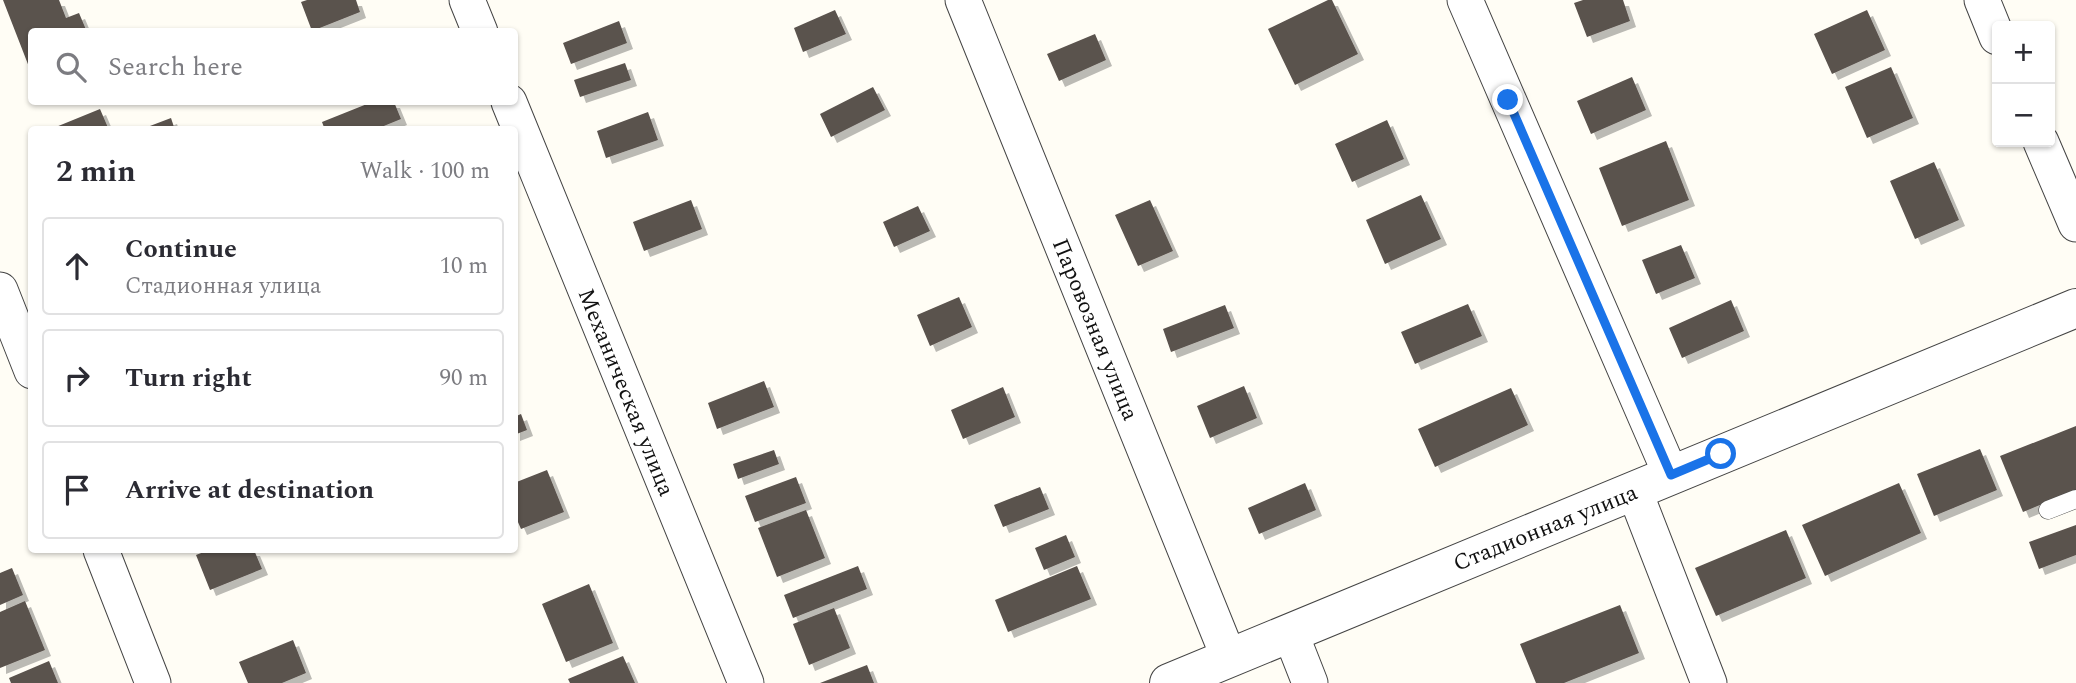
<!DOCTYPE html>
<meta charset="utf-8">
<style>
:root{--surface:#fff;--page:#f2f2f3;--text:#2b2b33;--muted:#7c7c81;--line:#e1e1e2}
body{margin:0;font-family:Spectral,serif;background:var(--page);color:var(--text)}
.controls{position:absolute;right:21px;top:21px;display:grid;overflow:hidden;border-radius:7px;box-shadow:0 2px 5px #0004}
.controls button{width:63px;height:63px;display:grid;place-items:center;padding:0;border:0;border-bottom:2px solid var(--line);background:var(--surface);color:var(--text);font:35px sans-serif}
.stop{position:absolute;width:21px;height:21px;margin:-16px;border:5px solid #1a73e8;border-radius:50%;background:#fff}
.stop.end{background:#1a73e8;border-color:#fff;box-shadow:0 2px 7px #0008}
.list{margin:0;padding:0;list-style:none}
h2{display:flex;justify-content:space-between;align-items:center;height:91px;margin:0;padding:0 28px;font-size:30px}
h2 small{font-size:23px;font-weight:400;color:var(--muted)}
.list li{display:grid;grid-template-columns:46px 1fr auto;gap:21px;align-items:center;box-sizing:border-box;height:98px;margin:0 14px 14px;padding:0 14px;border:2px solid var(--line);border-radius:7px}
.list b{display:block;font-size:26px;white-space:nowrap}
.list p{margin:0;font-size:23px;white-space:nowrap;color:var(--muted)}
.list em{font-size:23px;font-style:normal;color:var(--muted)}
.icon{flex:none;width:38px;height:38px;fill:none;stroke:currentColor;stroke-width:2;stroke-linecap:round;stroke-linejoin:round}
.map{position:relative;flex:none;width:2076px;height:683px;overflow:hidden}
.search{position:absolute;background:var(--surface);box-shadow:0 2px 5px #0004;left:28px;top:28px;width:490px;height:77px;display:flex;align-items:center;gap:18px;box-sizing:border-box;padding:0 24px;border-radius:7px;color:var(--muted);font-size:26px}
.panel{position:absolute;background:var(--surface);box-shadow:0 2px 5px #0004;left:28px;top:126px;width:490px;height:427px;border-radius:7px}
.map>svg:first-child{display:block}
.building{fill:#5a524d;filter:url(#shadow)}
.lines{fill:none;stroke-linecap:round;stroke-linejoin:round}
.service-casing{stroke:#444;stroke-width:19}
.minor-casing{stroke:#444;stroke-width:37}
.tertiary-casing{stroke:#444;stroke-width:40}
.service{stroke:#fff;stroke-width:18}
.minor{stroke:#fff;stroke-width:35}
.tertiary{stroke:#fff;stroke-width:38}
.route{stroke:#1a73e8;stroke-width:9}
.labels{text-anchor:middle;stroke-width:7;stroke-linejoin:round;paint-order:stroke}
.street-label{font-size:23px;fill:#111;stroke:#fff}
</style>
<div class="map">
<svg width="2076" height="683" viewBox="0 0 2076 683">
<defs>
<filter id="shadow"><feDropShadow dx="6" dy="6" stdDeviation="0" flood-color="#0004"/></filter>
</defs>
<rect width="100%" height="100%" fill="#fffdf5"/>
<path class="building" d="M3,0H59L66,18L79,13L87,32H32L31,72Z
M307,0H356L360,12L312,31L301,2Z
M1328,0H1332L1358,54L1295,85L1268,29Z
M1583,0H1623L1630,21L1587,37L1574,3Z
M835,10L846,34L803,52L794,28Z
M1867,10L1885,50L1832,74L1814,34Z
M619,21L627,43L571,64L563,43Z
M1095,34L1106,60L1059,81L1047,54Z
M625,63L631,80L580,97L574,80Z
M1891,67L1913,118L1867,138L1845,87Z
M1632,77L1646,110L1591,134L1577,101Z
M873,87L885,110L831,137L820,114Z
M372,102H394L401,119L374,130H325L322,122Z
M100,109L109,130H51V129Z
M648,112L658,140L606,158L597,131Z
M171,118L175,130H143L142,129Z
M1387,120L1404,159L1352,182L1335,144Z
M1666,141L1689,200L1622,226L1599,168Z
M1934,162L1959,220L1915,239L1890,181Z
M1421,195L1441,239L1385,264L1366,220Z
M691,200L702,229L644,251L633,222Z
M1150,200L1173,251L1138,266L1115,215Z
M918,206L930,231L894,247L883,222Z
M1681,245L1695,278L1656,294L1642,260Z
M959,297L972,327L930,346L917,315Z
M1731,300L1744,331L1682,358L1669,328Z
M1468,304L1482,336L1415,364L1401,332Z
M1225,305L1234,328L1171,352L1163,329Z
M764,381L774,407L717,429L708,403Z
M1244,386L1257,418L1210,438L1197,406Z
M1003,387L1015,417L963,439L951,410Z
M1511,388L1528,425L1435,467L1418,429Z
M521,414L527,430L514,435V417Z
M2076,426V490L2023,512L2000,456Z
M1980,449L1997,490L1934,516L1917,474Z
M774,450L779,464L738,479L733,464Z
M547,470L564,512L521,529L514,513V483Z
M796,477L806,503L755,522L745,496Z
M1305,483L1316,510L1259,534L1248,508Z
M1899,483L1921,533L1825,576L1802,525Z
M1040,487L1049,509L1003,527L994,505Z
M806,510L825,558L777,577L758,528Z
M2076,525V555L2039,569L2029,542Z
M1786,530L1806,578L1716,616L1695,568Z
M1066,535L1075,557L1044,570L1035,548Z
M209,550H254L262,569L210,590L196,555Z
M858,566L867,589L793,618L784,595Z
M1077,566L1091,599L1008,632L995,600Z
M12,568L23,595L0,605V573Z
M589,584L613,643L566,662L542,604Z
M25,601L45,650L0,668V612Z
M1620,605L1639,653L1564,683H1536L1520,644Z
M834,608L850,648L809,665L793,624Z
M293,640L306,673L282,683H248L239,662Z
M623,656L635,683H570L568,679Z
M49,661L58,683H11L9,678Z
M867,665L874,683H820Z"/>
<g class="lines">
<defs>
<path id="service" d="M2048,510L2076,499"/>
<path id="minor" d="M467,0L480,32
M963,0L1229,658
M1465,0L1671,475
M1982,0L1997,37
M509,102L746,683
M2041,142L2076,224
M0,290L32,371
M1634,490L1709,683
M101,550L153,683
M1290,632L1310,683"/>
<path id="tertiary" d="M1169,683L2076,308"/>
</defs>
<use href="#service" class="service-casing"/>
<use href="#minor" class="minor-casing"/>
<use href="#tertiary" class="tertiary-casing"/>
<use href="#service" class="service"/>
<use href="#minor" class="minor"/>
<use href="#tertiary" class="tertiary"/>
</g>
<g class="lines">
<path class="route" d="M1508,100L1671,475L1721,454"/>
</g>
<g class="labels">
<g class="street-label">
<text transform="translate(1096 329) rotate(68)" y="8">Паровозная улица</text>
<text transform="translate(627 392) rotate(68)" y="8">Механическая улица</text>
<text transform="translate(1545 527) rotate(-22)" y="8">Стадионная улица</text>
</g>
</g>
</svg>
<div class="controls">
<button>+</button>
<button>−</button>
</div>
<div class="stop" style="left:1721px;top:454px"></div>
<div class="stop end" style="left:1508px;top:100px"></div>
<div class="search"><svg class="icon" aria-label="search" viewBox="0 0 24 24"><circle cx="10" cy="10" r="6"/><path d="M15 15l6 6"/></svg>Search here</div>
<section class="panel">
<h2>2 min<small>Walk · 100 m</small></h2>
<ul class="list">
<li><svg class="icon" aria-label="ahead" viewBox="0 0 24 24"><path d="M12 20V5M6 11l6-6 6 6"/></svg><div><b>Continue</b><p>Стадионная улица</p></div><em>10 m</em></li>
<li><svg class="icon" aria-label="right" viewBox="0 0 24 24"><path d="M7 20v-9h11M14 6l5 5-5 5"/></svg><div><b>Turn right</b></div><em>90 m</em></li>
<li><svg class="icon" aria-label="arrive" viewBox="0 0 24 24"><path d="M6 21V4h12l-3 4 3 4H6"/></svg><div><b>Arrive at destination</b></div></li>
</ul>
</section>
</div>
